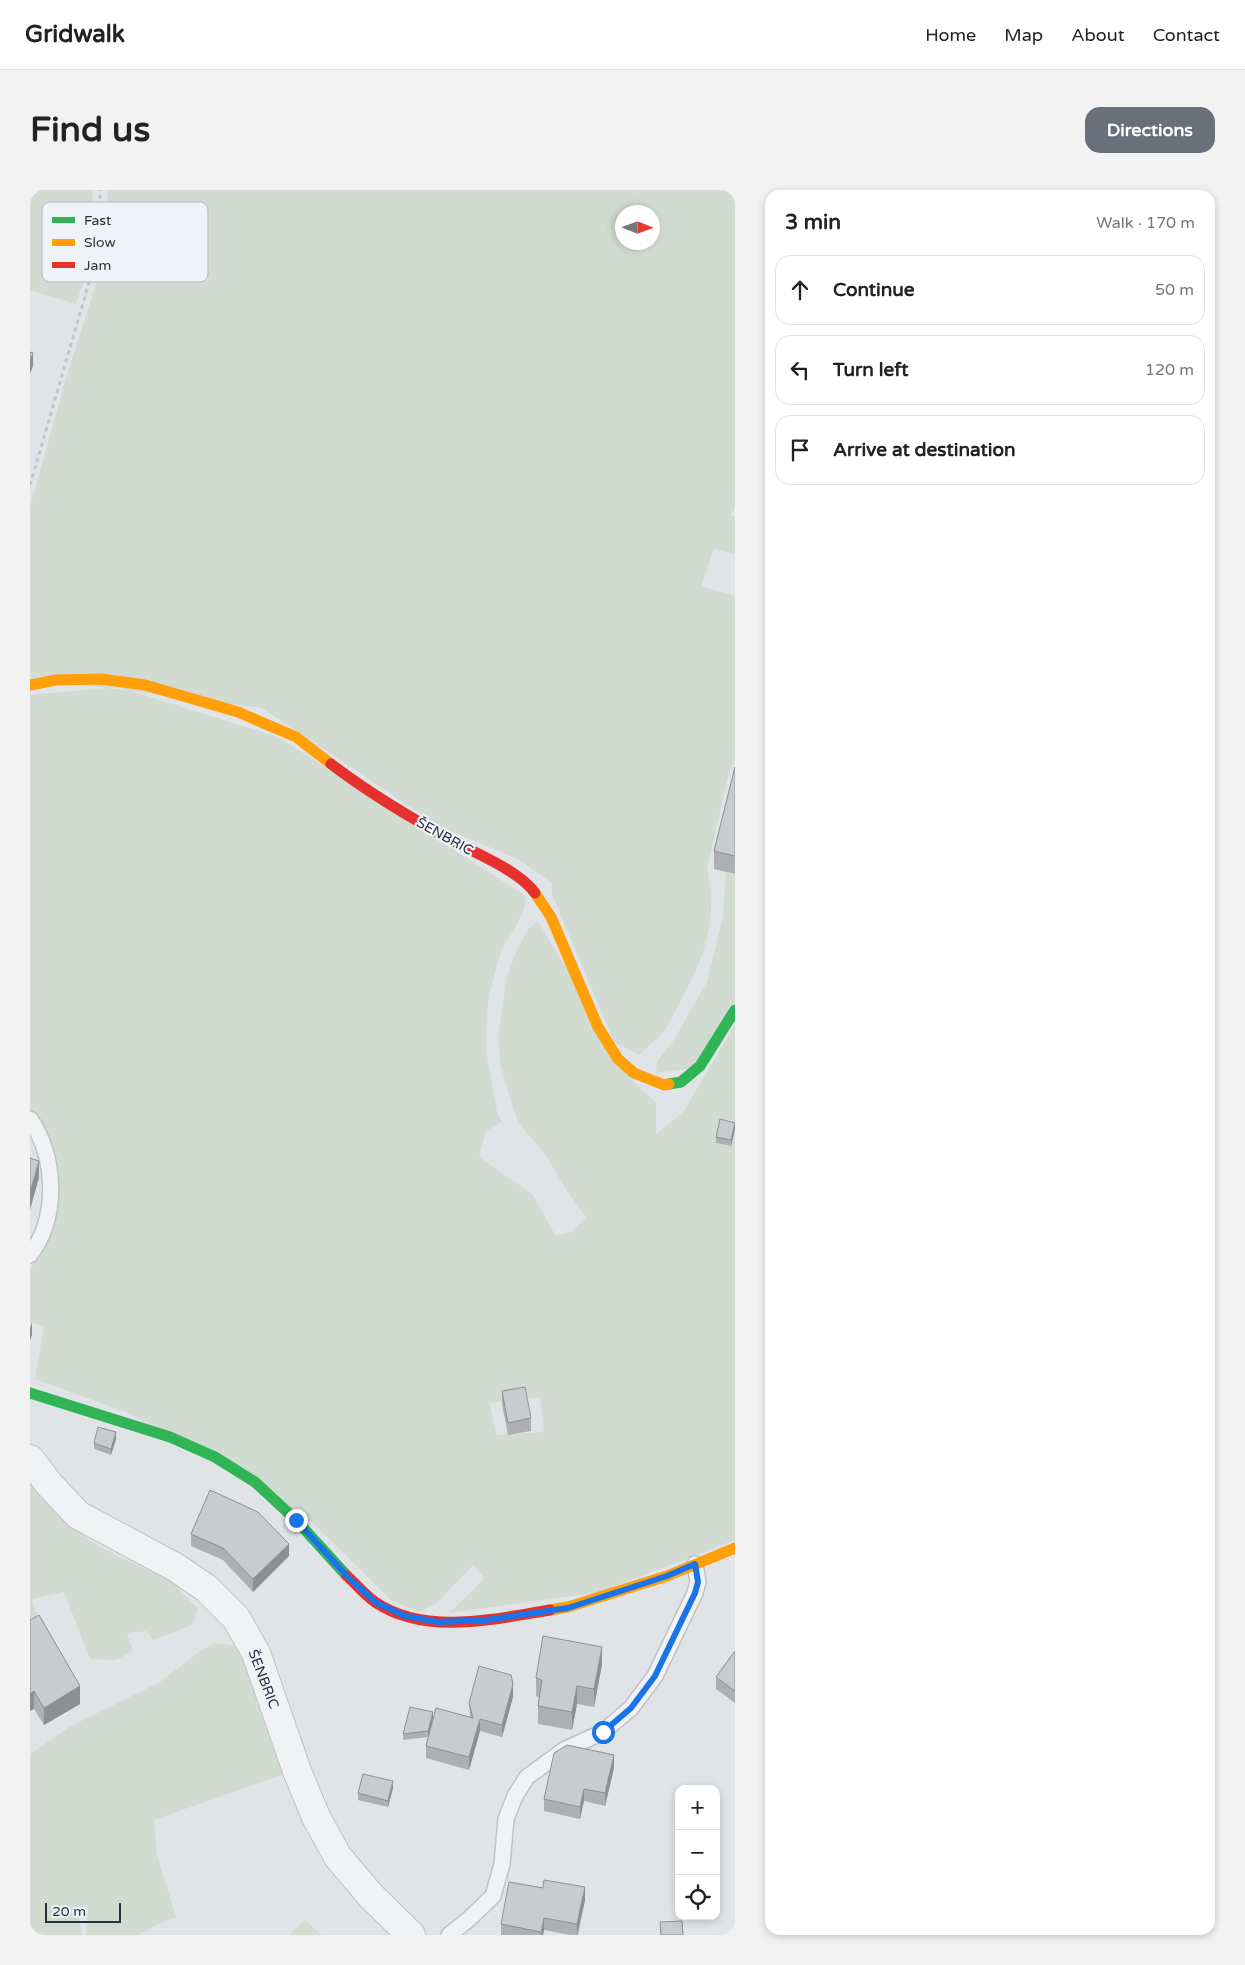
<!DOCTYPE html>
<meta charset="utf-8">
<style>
:root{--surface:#fff;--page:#f2f2f2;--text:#222;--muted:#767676;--line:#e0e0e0;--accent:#68707b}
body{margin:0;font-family:"Varela Round",sans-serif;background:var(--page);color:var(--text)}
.controls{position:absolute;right:15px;bottom:15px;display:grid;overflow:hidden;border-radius:10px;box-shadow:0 2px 8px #0003}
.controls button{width:45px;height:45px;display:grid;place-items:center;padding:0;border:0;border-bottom:1px solid var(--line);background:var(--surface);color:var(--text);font:25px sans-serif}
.compass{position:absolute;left:585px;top:15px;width:45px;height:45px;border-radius:50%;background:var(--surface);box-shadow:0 2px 8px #0003;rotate:91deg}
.scale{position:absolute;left:15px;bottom:12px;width:76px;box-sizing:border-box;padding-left:5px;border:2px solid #273141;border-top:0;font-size:14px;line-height:18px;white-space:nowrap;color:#273141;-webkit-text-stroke:4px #eff2f6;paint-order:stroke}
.stop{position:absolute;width:15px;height:15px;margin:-11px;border:4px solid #1a73e8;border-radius:50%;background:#fff}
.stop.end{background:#1a73e8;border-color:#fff;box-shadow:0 1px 5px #0008}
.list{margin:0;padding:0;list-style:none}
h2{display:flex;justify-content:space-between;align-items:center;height:65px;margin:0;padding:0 20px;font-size:21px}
h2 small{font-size:16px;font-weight:400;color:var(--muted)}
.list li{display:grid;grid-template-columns:32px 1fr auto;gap:15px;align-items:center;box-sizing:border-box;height:70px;margin:0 10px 10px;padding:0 10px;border:1px solid var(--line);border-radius:15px}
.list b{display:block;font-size:19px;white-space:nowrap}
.list em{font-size:16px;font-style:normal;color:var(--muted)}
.icon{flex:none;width:28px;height:28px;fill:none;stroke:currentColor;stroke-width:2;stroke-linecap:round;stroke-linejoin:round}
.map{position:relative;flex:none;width:705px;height:1745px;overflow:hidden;border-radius:15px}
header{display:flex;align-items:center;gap:30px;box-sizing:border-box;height:70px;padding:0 25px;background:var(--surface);border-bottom:1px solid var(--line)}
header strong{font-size:24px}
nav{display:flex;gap:28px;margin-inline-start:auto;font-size:18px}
.intro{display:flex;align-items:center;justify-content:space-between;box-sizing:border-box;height:120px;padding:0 30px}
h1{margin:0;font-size:35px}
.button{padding:12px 22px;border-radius:15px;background:var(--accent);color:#fff;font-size:18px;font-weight:700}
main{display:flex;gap:30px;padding:0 30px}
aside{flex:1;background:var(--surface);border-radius:15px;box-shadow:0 2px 8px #0003}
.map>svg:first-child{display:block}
.green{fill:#d2dbd2;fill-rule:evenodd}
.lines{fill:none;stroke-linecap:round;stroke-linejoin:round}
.lane-casing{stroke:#bfc2c5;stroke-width:18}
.street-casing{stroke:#bfc2c5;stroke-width:30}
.path{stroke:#c0c2c7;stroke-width:3;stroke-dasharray:4 4;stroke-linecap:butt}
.lane{stroke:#f1f2f3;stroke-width:15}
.street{stroke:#f1f2f3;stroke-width:28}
.fast{stroke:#30b455;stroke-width:11}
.slow{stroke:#ff9f0a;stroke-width:11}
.jam{stroke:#e5322d;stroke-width:11}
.wall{fill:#adafb2}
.shaded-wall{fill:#8d8f91}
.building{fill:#c9cccf;stroke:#8d8f91}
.route{stroke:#1a73e8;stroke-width:6}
.labels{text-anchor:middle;stroke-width:4.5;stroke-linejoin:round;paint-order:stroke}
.street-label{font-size:14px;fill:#273141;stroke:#eff2f6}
.key{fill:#eff2f6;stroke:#b3b8c0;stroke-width:1}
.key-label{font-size:14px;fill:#273141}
</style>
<header>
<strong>Gridwalk</strong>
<nav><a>Home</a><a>Map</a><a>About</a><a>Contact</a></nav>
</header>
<div class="intro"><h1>Find us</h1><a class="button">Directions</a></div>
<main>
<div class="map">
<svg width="705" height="1745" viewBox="0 0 705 1745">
<rect width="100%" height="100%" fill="#e1e4e7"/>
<path class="green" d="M0,0H62L66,30L61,69L46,114L0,100Z
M77,0H705V316L701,325L705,327V365L684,358L671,396L705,406V570L699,583L677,678C689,730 674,769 649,814C644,823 639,835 632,844C625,851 616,858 609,865L584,852L522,704V693L486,668L410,637L232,518L0,488V317L37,185L72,75L79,27ZM592,22H622V52H592Z
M88,497L248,547L496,706L494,720L484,740L472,758L459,805L456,837V860L467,922L472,932L456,941L449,967L502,1004L526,1046L542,1042L556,1027L537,1001L515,964L495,941L487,929L480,908L470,873L468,846L477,786L486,762L498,739L508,731L604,893L626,912V944L654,921L705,834V1350L570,1402L419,1423L455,1388L443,1375L407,1413L390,1422L362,1411L281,1331L101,1224L5,1189L14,1136L0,1132V1078L4,1074L16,1052L27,990L21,953L0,920V505ZM510,1207L514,1242L466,1245L460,1213Z
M696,682L705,685V811L663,878L626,883L627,871L642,853L677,792L693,727Z
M0,1292L15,1311L60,1351L89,1367L139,1389L168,1419L162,1435L123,1450L117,1441L97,1443L103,1461L86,1470L60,1469L34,1402L2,1409L11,1439L0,1444Z
M184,1453L207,1456L233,1514L257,1583L124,1630L127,1665L146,1727L124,1736L109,1745H56L58,1716L48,1720L52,1745H0V1564L41,1536L130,1492L169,1462Z
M275,1730L292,1745H262L261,1743Z"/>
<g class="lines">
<defs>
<path id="lane" d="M0,929C26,967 29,1027 0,1065
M419,1745L439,1729L463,1706L472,1674L476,1629L485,1606L497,1587L534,1560L573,1542L601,1518L625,1486L665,1403L668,1392L665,1374"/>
<path id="street" d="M0,1269L19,1294L48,1325L145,1377L176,1398L206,1428L226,1463L267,1581L286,1627L308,1667L341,1706L381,1745"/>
</defs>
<use href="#lane" class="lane-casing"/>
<use href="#street" class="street-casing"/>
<path class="path" d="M0,295L69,58L70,0"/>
<use href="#lane" class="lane"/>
<use href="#street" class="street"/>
<path class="fast" d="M639,894L651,892L670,876L705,820
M0,1203L140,1247L185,1267L225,1292L266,1330L317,1386"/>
<path class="slow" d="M0,495L26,490L71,489L115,495L208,522L266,547L301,574
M505,703L521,727L568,837L588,869L604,883L634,895L639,894
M520,1420L538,1417L637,1386L705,1358"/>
<path class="jam" d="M301,574C339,603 379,627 421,650C445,663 490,681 505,703
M317,1386C326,1394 335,1405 345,1412C395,1446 465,1429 520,1420"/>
</g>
<path class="wall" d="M705,577V684L684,679V661Z
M705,933V939L701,956L686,953V947Z
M472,1201L501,1228V1241L478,1245L472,1214Z
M86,1249L81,1265L64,1259V1253Z
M161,1344L259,1366L223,1402L193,1370L161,1356Z
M0,1430L50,1514L14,1535L4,1519Z
M705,1461V1513L686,1499V1487Z
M572,1474L564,1517L547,1514L542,1540L508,1534V1516L509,1507L506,1506V1488Z
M483,1507L472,1547L450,1541L439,1580L396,1568V1556L440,1527L439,1513Z
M403,1529L398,1547L373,1550V1544Z
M584,1578L575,1616L554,1611L550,1629L514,1621V1609Z
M363,1598L358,1617L328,1610V1603Z
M555,1710L548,1745H540L514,1740L513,1745H471V1734Z"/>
<path class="shaded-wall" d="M3,163V176L0,184V172Z
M705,933V939L701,956V950Z
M9,971V988L0,1020V1002Z
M2,1132V1145L0,1150V1138Z
M86,1242V1249L81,1265V1259Z
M259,1354V1366L223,1402V1389Z
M572,1457V1474L564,1517V1499Z
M483,1494V1507L472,1547V1535Z
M50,1496V1514L14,1535V1518Z
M547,1496V1514L542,1540V1522Z
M4,1501V1519L0,1521V1504Z
M403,1522V1529L398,1547V1541Z
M450,1529V1541L439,1580V1567Z
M584,1565V1578L575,1616V1603Z
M363,1591V1598L358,1617V1611Z
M554,1599V1611L550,1629V1617Z
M555,1697V1710L547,1745V1734Z
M514,1728V1740L513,1745H511Z"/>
<path class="building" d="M0,162L3,163L0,172Z
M705,577V666L684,661Z
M690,929L705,933L701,950L686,947Z
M0,968L9,971L0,1002Z
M495,1197L501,1228L478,1233L472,1201Z
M68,1237L86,1242L81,1259L64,1253Z
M180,1300L228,1322L259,1354L223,1389L193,1358L161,1344Z
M9,1425L50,1496L14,1518L4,1501L0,1504V1430Z
M513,1446L572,1457L564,1499L547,1496L542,1522L508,1516L512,1490L506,1488Z
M705,1461V1501L686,1487Z
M449,1476L481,1485L483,1494L472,1535L450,1529L439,1567L396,1556L406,1518L443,1528L439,1513Z
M380,1517L403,1522L398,1541L373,1544Z
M537,1555L584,1565L575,1603L554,1599L550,1617L514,1609L524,1563Z
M333,1584L363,1591L358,1611L328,1603Z
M514,1690L555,1697L547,1734L514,1728L511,1742L471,1734L479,1692L513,1698Z
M652,1731L653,1745H631L630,1732Z"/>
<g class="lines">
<path class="route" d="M266,1330L317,1386L345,1412L375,1426L408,1432L456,1430L538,1418L637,1386L665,1374L668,1392L665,1403L625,1486L601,1518L573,1542"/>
</g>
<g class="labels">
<g class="street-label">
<text transform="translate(415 646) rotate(29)" y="5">ŠENBRIC</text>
<text transform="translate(234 1489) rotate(69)" y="5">ŠENBRIC</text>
</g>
</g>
<rect x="12" y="12" width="166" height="80" rx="8" class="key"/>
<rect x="22" y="27" width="23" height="6" fill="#30b455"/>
<rect x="22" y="49" width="23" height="7" fill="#ff9f0a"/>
<rect x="22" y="72" width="23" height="6" fill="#e5322d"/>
<g class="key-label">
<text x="54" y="35">Fast</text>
<text x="54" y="57">Slow</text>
<text x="54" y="80">Jam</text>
</g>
</svg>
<div class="controls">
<button>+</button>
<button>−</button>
<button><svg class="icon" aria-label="locate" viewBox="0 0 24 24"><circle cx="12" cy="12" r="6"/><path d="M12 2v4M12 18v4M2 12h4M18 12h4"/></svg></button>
</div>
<svg class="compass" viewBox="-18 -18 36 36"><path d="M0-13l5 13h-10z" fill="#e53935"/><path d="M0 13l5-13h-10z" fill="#767676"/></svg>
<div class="scale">20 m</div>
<div class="stop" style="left:573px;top:1542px"></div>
<div class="stop end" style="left:266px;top:1330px"></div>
</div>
<aside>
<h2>3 min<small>Walk · 170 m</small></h2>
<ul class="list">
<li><svg class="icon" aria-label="ahead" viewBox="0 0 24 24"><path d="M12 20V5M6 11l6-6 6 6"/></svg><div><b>Continue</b></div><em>50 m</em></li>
<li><svg class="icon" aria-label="left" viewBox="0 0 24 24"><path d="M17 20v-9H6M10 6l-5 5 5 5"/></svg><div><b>Turn left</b></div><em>120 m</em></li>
<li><svg class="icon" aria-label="arrive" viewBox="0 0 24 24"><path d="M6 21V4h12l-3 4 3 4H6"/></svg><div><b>Arrive at destination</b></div></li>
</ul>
</aside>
</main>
